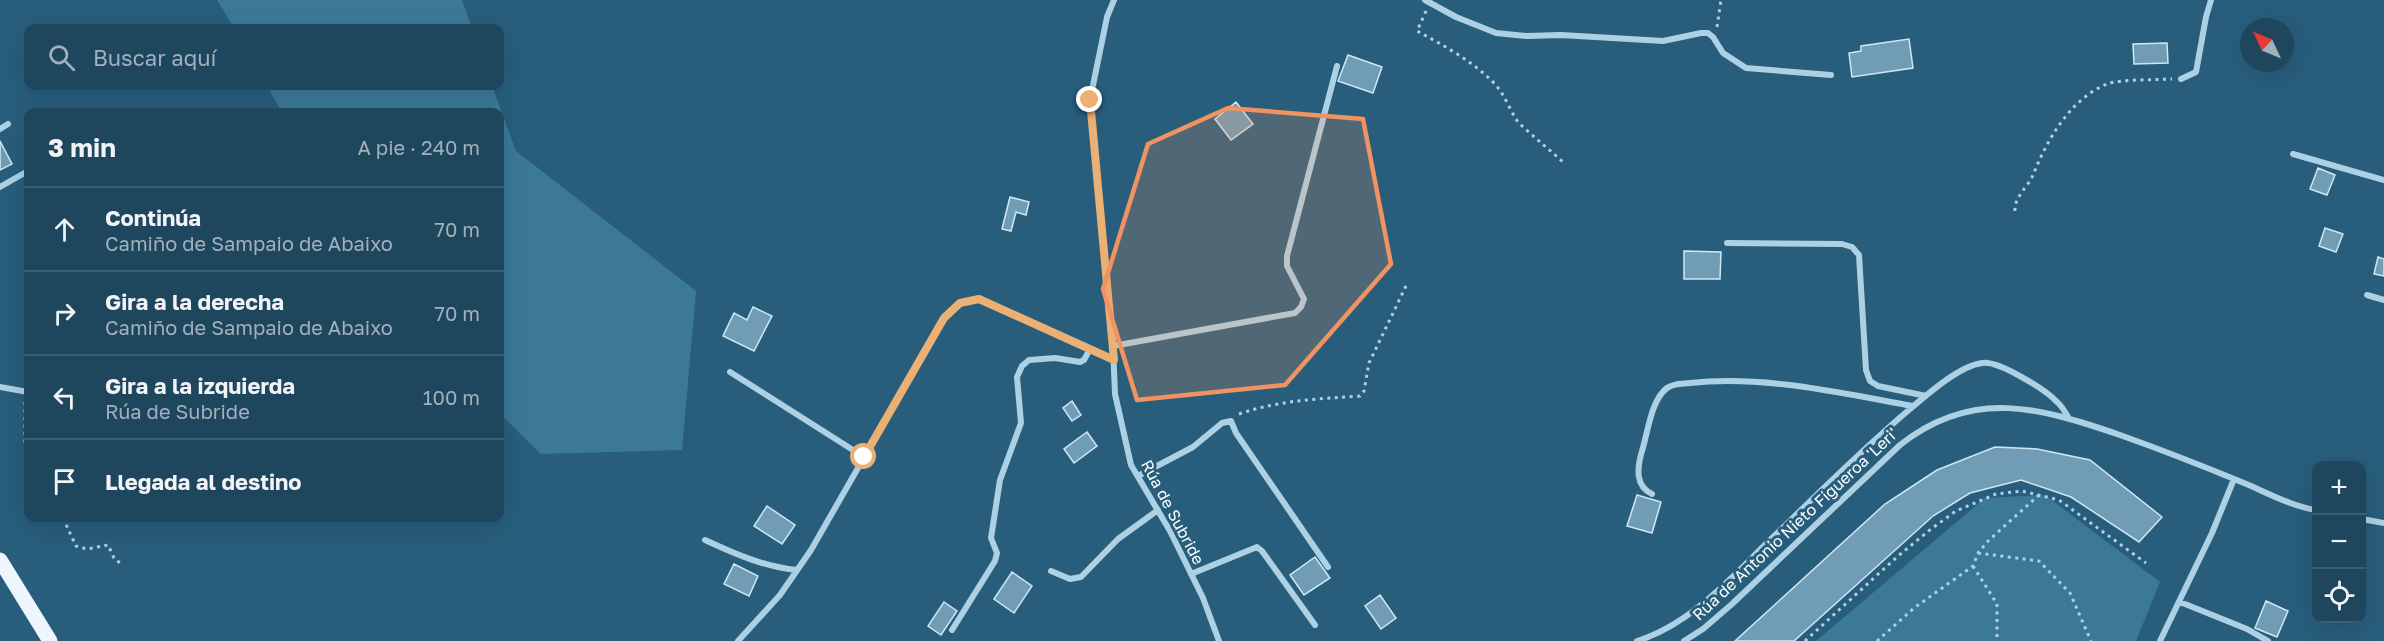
<!DOCTYPE html>
<html lang="es">
<meta charset="utf-8">
<style>
:root{--surface:#1e465d;--page:#2b5066;--text:#f1f3f6;--muted:#a1b1bc;--line:#3c5e72}
body{margin:0;font-family:"Golos Text",sans-serif;background:var(--page);color:var(--text)}
.controls{position:absolute;right:18px;bottom:18px;display:grid;overflow:hidden;border-radius:12px;box-shadow:0 6px 24px #0002}
.controls button{width:54px;height:54px;display:grid;place-items:center;padding:0;border:0;border-bottom:2px solid var(--line);background:var(--surface);color:var(--text);font:30px sans-serif}
.compass{position:absolute;left:2240px;top:18px;width:54px;height:54px;border-radius:50%;background:var(--surface);box-shadow:0 6px 24px #0002;rotate:314deg}
.stop{position:absolute;width:18px;height:18px;margin:-14px;border:4px solid #ebb073;border-radius:50%;background:#fff}
.stop.end{background:#ebb073;border-color:#fff;box-shadow:0 2px 6px #0008}
.list{margin:0;padding:0;list-style:none}
h2{display:flex;justify-content:space-between;align-items:center;height:78px;margin:0;padding:0 24px;font-size:26px}
h2 small{font-size:20px;font-weight:400;color:var(--muted)}
.list li{display:grid;grid-template-columns:39px 1fr auto;gap:18px;align-items:center;box-sizing:border-box;height:84px;padding:0 24px;border-top:2px solid var(--line)}
.list b{display:block;font-size:22px;white-space:nowrap}
.list p{margin:0;font-size:20px;white-space:nowrap;color:var(--muted)}
.list em{font-size:20px;font-style:normal;color:var(--muted)}
.icon{flex:none;width:33px;height:33px;fill:none;stroke:currentColor;stroke-width:2;stroke-linecap:round;stroke-linejoin:round}
.map{position:relative;flex:none;width:2384px;height:641px;overflow:hidden}
.search{position:absolute;background:var(--surface);box-shadow:0 6px 24px #0002;left:24px;top:24px;width:480px;height:66px;display:flex;align-items:center;gap:15px;box-sizing:border-box;padding:0 21px;border-radius:12px;color:var(--muted);font-size:22px}
.panel{position:absolute;background:var(--surface);box-shadow:0 6px 24px #0002;left:24px;top:108px;width:480px;height:414px;border-radius:12px}
.map>svg:first-child{display:block}
.green{fill:#3c7999}
.building{fill:#709db5;stroke:#cfe7f3;stroke-width:1.5}
.lines{fill:none;stroke-linecap:round;stroke-linejoin:round}
.path{stroke:#add1e4;stroke-width:3;stroke-dasharray:3 4.5;stroke-linecap:butt}
.street{stroke:#add1e4;stroke-width:6}
.primary{stroke:#ecf6fc;stroke-width:15}
.route{stroke:#ebb073;stroke-width:8}
.marked{fill:#f09361;fill-opacity:0.2;stroke:#f09361;stroke-width:4.5;stroke-linejoin:round}
.labels{text-anchor:middle;stroke-width:6;stroke-linejoin:round;paint-order:stroke}
.street-label{font-size:16px;fill:#fff;stroke:#285e7c}
</style>
<div class="map">
<svg width="2384" height="641" viewBox="0 0 2384 641">
<rect width="100%" height="100%" fill="#285e7c"/>
<path class="green" d="M217,0H462L472,28H234Z
M267,86H492L516,151L696,291L682,450L541,454L500,414V112H282Z
M2045,495L2160,582L2136,641H1816L1985,498Z"/>
<path class="building" d="M1909,39L1913,68L1852,77L1849,53L1861,51V46Z
M2167,43L2168,63L2134,64L2133,44Z
M1348,55L1382,67L1373,93L1338,81Z
M1236,102L1253,124L1231,140L1215,119Z
M0,141L12,164L0,170Z
M2318,168L2335,175L2327,195L2310,189Z
M1010,197L1029,202L1026,215L1016,212L1011,231L1002,229Z
M2325,228L2343,234L2336,252L2319,246Z
M1684,251L1721,252L1720,279H1684Z
M2378,257L2384,259V276L2374,274Z
M753,307L772,316L754,351L723,336L734,313L747,320Z
M1072,401L1081,415L1072,421L1063,408Z
M1087,432L1097,446L1074,463L1064,449Z
M1995,447L2037,449L2090,460L2162,517L2139,542L2071,497L2021,480L1970,493L1933,516L1794,641H1735L1885,504L1937,470Z
M1637,495L1661,502L1652,533L1627,526Z
M767,506L795,525L782,544L754,526Z
M1315,557L1330,578L1304,595L1290,575Z
M734,564L758,576L749,596L724,584Z
M1012,572L1032,586L1014,613L994,599Z
M1380,595L1396,618L1381,629L1365,606Z
M2266,601L2288,611L2277,637L2255,628Z
M944,602L957,611L941,635L928,626Z"/>
<g class="lines">
<path class="path" d="M1426,11L1417,31C1443,45 1480,65 1499,89C1506,98 1514,119 1520,124C1535,138 1550,150 1565,164
M1717,27L1721,0
M2015,211C2014,197 2028,187 2033,175C2047,140 2070,99 2107,84C2120,79 2156,80 2172,79
M25,402V442L28,447
M1239,414C1280,400 1317,399 1360,396L1364,391L1369,363L1406,286
M63,518L76,546L87,549L108,545L114,558L122,565
M1978,553L2039,561L2070,593L2091,641
M1973,566L1997,604V641
M1805,641L1898,556L1931,529L1956,511L1996,494L2022,491L2059,500L2146,563
M1877,641L1914,608L1973,566L1978,553L1988,541L2039,495"/>
<path class="street" d="M1114,0L1107,17L1090,100L1113,346L1115,394L1131,465L1170,531L1203,598L1219,641
M1425,0L1456,17L1496,33L1527,36L1561,35L1663,41L1701,33H1708L1713,37L1723,53L1746,68L1831,75
M2181,79L2196,72L2206,17L2211,0
M0,129L8,124
M2293,154L2384,180
M0,187L28,171
M1727,243L1842,244L1852,247L1859,255L1866,370L1870,381L1878,386L1926,396
M2367,295L2384,300
M1113,346L1295,313L1301,307L1304,299L1287,266V256L1337,66
M730,372L864,457
M0,387L28,392
M1138,476L1193,447L1222,423L1231,421L1236,433L1328,567
M1652,494C1635,486 1637,468 1642,451C1648,432 1651,400 1667,388C1674,383 1682,384 1690,383C1764,375 1840,393 1913,406
M2362,519L2384,523
M705,540C735,554 765,567 797,570
M1051,571L1070,579L1081,577L1118,539L1158,510
M1191,574L1257,547L1262,551L1315,625
M2180,602L2247,629L2268,641
M952,630L995,561L997,553L991,538L1000,480L1021,423L1017,377L1022,366L1029,360L1055,358L1080,362L1084,360L1090,349
M738,641L780,595L811,550L944,318L960,303L979,299L1114,360
M1637,641C1689,625 1729,580 1767,543C1814,498 1860,451 1910,409C1928,394 1959,366 1982,363C1998,360 2046,390 2057,402C2062,406 2065,412 2068,417
M1684,641L1703,629L1732,604L1900,445C1973,387 2041,408 2120,435C2162,450 2203,466 2244,483C2268,493 2291,506 2316,510
M2160,641L2212,533L2234,479"/>
<path class="primary" d="M0,560L50,641"/>
</g>
<g class="lines">
<path class="route" d="M864,457L944,318L960,303L979,299L1114,360L1090,100"/>
</g>
<path class="marked" d="M1228,108L1363,119L1391,264L1285,385L1137,400L1103,289L1148,144Z"/>
<g class="labels">
<g class="street-label">
<text transform="translate(1173 512) rotate(62)" y="6">Rúa de Subride</text>
<text transform="translate(1795 524) rotate(-43)" y="6">Rúa de Antonio Nieto Figueroa 'Leri'</text>
</g>
</g>
</svg>
<div class="controls">
<button>+</button>
<button>−</button>
<button><svg class="icon" aria-label="locate" viewBox="0 0 24 24"><circle cx="12" cy="12" r="6"/><path d="M12 2v4M12 18v4M2 12h4M18 12h4"/></svg></button>
</div>
<svg class="compass" viewBox="-18 -18 36 36"><path d="M0-13l5 13h-10z" fill="#e53935"/><path d="M0 13l5-13h-10z" fill="#a1b1bc"/></svg>
<div class="stop" style="left:864px;top:457px"></div>
<div class="stop end" style="left:1090px;top:100px"></div>
<div class="search"><svg class="icon" aria-label="search" viewBox="0 0 24 24"><circle cx="10" cy="10" r="6"/><path d="M15 15l6 6"/></svg>Buscar aquí</div>
<section class="panel">
<h2>3 min<small>A pie · 240 m</small></h2>
<ul class="list">
<li><svg class="icon" aria-label="ahead" viewBox="0 0 24 24"><path d="M12 20V5M6 11l6-6 6 6"/></svg><div><b>Continúa</b><p>Camiño de Sampaio de Abaixo</p></div><em>70 m</em></li>
<li><svg class="icon" aria-label="right" viewBox="0 0 24 24"><path d="M7 20v-9h11M14 6l5 5-5 5"/></svg><div><b>Gira a la derecha</b><p>Camiño de Sampaio de Abaixo</p></div><em>70 m</em></li>
<li><svg class="icon" aria-label="left" viewBox="0 0 24 24"><path d="M17 20v-9H6M10 6l-5 5 5 5"/></svg><div><b>Gira a la izquierda</b><p>Rúa de Subride</p></div><em>100 m</em></li>
<li><svg class="icon" aria-label="arrive" viewBox="0 0 24 24"><path d="M6 21V4h12l-3 4 3 4H6"/></svg><div><b>Llegada al destino</b></div></li>
</ul>
</section>
</div>
